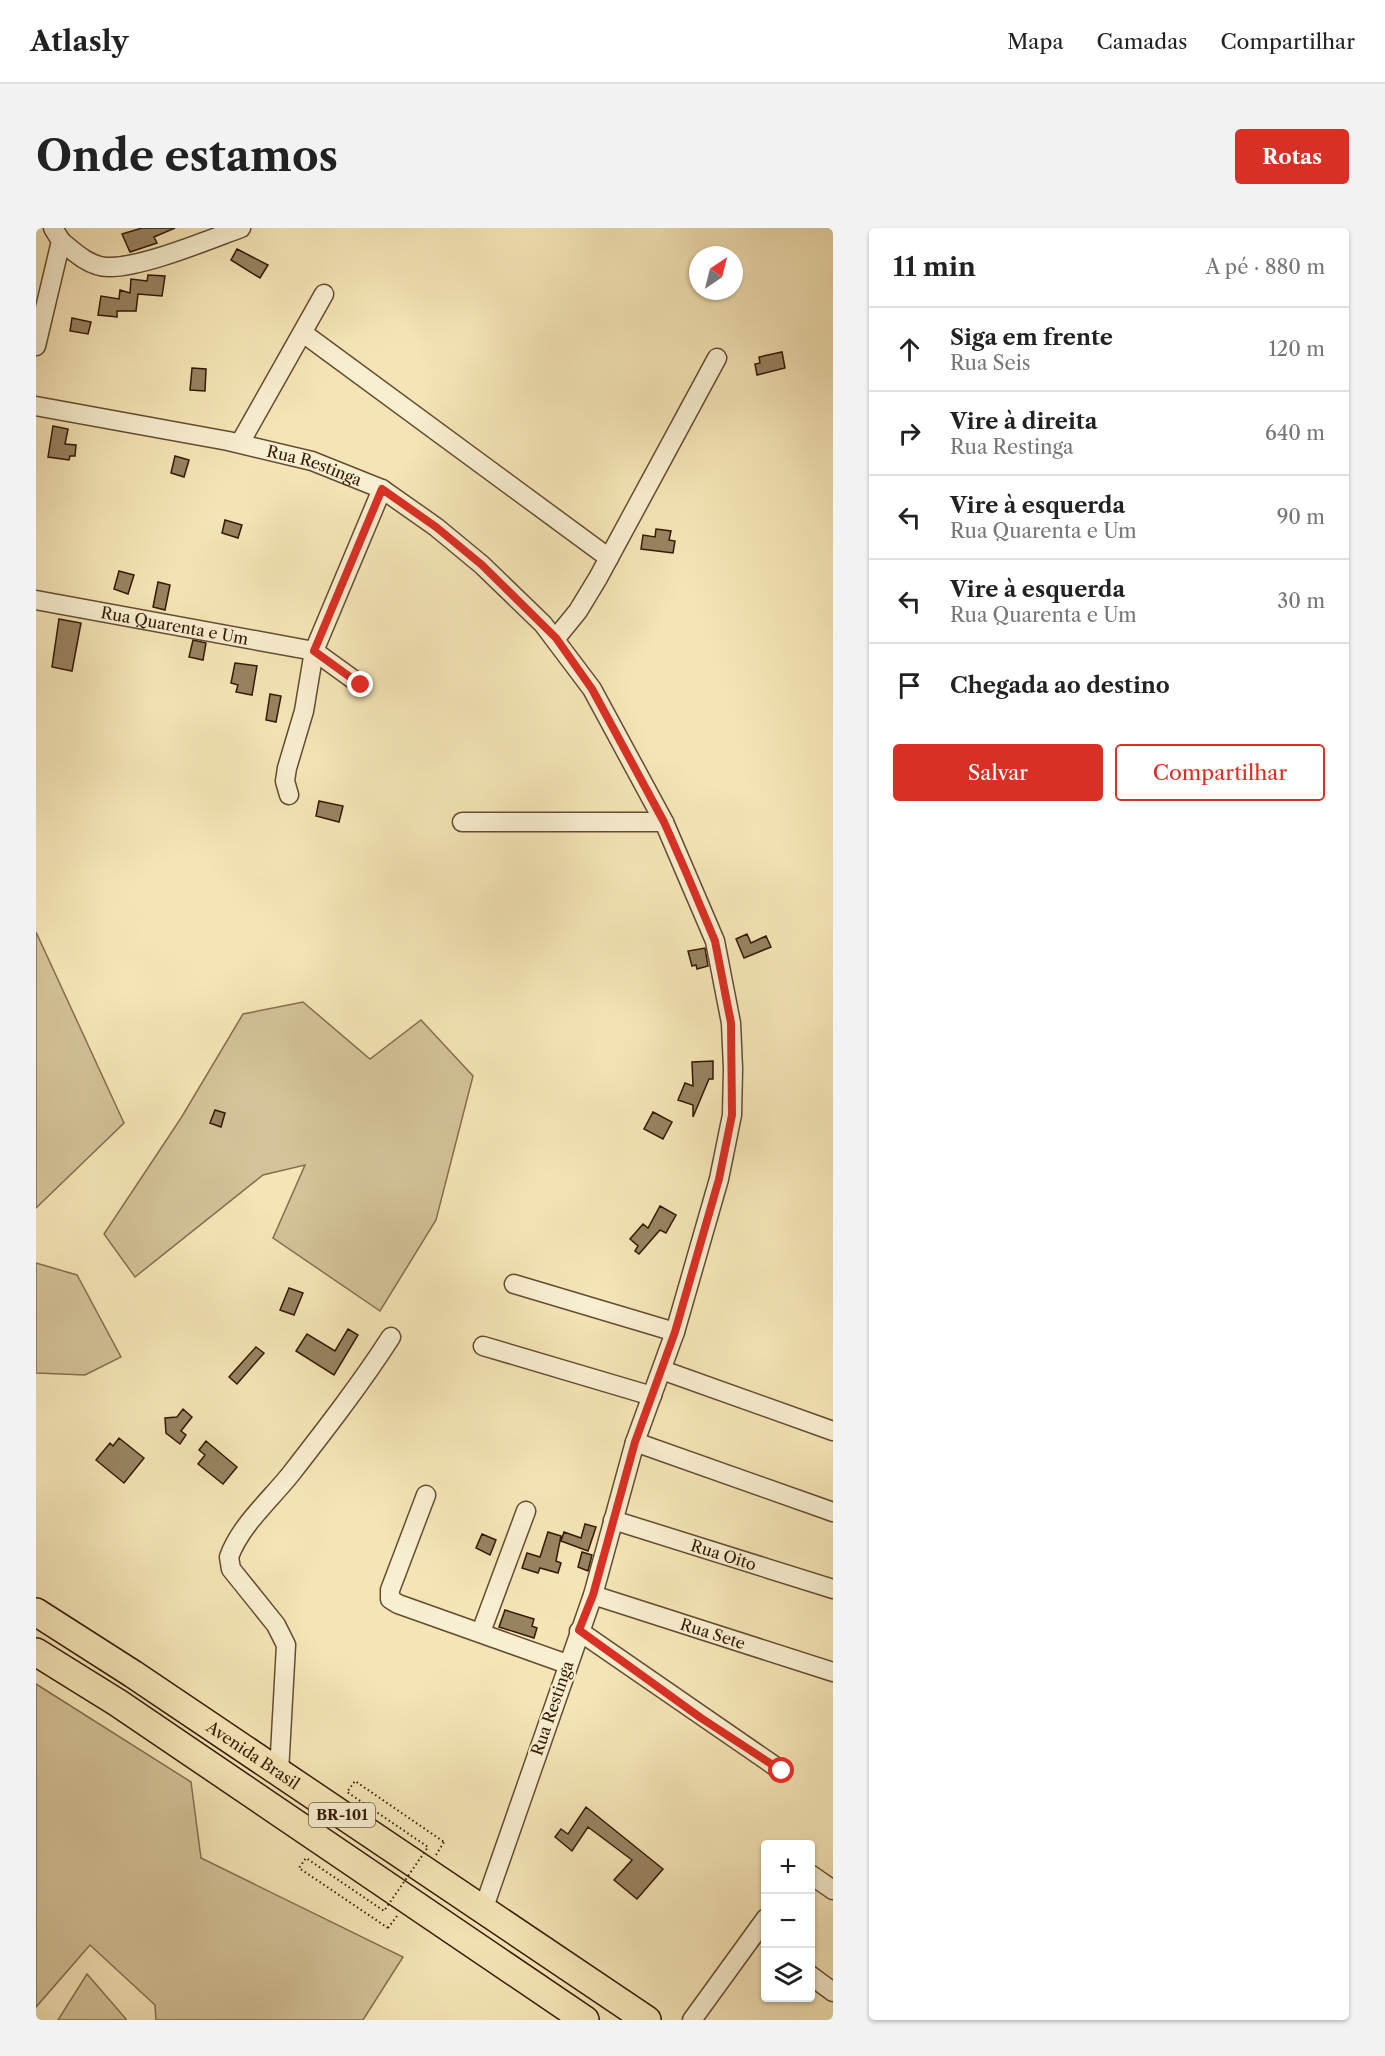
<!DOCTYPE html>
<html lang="pt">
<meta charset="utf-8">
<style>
:root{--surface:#fff;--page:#f2f2f2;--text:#222;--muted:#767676;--line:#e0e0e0;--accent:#d93025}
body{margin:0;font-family:"Libre Caslon Text",serif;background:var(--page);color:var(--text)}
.controls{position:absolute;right:18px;bottom:18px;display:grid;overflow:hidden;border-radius:6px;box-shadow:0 2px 4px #0004}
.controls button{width:54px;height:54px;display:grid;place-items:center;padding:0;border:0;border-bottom:2px solid var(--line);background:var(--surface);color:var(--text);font:30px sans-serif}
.compass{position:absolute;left:653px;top:18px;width:54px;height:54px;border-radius:50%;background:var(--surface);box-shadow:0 2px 4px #0004;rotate:35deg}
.stop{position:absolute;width:18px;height:18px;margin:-14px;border:4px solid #d93025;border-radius:50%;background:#fff}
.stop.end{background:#d93025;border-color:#fff;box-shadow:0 2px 6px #0008}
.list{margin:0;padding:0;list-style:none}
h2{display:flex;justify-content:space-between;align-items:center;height:78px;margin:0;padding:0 24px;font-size:26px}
h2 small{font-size:20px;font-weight:400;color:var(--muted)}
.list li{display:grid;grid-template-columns:39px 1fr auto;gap:18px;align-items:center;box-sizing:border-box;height:84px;padding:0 24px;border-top:2px solid var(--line)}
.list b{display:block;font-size:22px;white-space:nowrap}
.list p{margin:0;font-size:20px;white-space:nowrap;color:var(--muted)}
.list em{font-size:20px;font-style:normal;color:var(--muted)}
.actions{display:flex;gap:12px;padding:18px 24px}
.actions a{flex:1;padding:14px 0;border:2px solid var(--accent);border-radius:6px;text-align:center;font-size:21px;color:var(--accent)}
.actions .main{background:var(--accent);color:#fff}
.icon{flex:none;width:33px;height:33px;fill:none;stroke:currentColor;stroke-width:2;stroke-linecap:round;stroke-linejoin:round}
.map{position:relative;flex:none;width:797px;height:1792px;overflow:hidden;border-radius:6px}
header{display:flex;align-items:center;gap:36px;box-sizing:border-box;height:84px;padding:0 30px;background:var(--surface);border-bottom:2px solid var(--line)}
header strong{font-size:28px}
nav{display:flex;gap:33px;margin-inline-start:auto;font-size:21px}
.intro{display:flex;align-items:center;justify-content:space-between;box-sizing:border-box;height:144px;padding:0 36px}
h1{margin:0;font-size:42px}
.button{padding:15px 27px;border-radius:6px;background:var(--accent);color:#fff;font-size:21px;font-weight:700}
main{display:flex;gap:36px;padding:0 36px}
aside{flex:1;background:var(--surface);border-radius:6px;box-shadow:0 2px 4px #0004}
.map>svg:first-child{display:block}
.green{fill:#d4c298;stroke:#846e4e;stroke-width:1.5}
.building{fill:#988361;stroke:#331905;stroke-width:1.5}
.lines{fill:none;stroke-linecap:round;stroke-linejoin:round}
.minor-casing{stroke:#644c31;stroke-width:21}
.highway-casing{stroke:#331905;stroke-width:30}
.path{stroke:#331905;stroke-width:2;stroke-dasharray:1.5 3;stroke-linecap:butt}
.minor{stroke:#f8eed0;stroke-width:18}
.highway{stroke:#f5e5b6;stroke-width:27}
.path-bridge{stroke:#331905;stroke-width:2;stroke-dasharray:1.5 3;stroke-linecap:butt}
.route{stroke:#d93025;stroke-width:8}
.labels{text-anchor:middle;stroke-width:4.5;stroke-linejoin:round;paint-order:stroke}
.shield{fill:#f8eed0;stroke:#6e5942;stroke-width:1.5}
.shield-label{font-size:15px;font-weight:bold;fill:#331905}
.street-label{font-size:16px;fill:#331905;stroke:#f8eed0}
</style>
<header>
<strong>Atlasly</strong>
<nav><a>Mapa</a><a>Camadas</a><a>Compartilhar</a></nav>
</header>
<div class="intro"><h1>Onde estamos</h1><a class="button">Rotas</a></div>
<main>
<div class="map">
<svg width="797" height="1792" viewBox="0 0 797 1792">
<rect width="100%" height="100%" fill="#f5e5b6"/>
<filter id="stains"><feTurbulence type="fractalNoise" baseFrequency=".00333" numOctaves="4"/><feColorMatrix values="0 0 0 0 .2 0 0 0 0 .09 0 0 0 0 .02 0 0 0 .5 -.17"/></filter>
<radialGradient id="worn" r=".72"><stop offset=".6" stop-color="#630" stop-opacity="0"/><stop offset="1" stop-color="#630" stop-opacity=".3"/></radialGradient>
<path class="green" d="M0,704L88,895L0,980Z
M267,774L334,831L385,792L437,848L400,992L344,1083L237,1010L269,937L227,947L99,1049L68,1006L145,890L207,786Z
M0,1035L41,1047L85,1129L49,1147L0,1145Z
M0,1456L155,1554L165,1630L367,1729L327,1792H120L119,1777L54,1717L0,1779Z
M51,1746L90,1791V1792H22Z"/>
<path class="building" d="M106,0H139L118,9L121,15L94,24L86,6Z
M201,21L232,37L224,50L195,32Z
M112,47L129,48L126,68L102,66L100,83H81V89L62,87L65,68L83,71L84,62L94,65L95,51L111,53Z
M36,90L55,94L52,106L34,103Z
M746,124L749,140L721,147L719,136L724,135L723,129Z
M156,140L170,141L169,163L154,162Z
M17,198L32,201L29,216L40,217L39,228H34L33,232L12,229Z
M139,228L153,232L148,249L135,245Z
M189,292L206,297L202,310L186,305Z
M620,301L635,303L633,312L639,313L637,325L605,321L607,307L619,309Z
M83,343L98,347L92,366L78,361Z
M122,354L134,357L129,382L117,379Z
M23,391L45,395L36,443L16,439Z
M157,412L170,415L167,432L153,429Z
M199,435L221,438L216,467L200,464L202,457L195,455Z
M234,466L245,468L240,494L230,492Z
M283,573L307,578L303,594L280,588Z
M711,706L715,715L730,708L735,719L708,730L700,711Z
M669,720L672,738L661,741L660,737L656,738L652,723Z
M677,833V851H673L657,889V877L642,872L649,855L657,858L656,834Z
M179,882L189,885L185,899L174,895Z
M617,884L636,894L627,911L608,901Z
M624,978L640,987L630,1005L624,1002L603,1026L599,1023L602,1018L594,1011L607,996L612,1000Z
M253,1060L267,1065L258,1087L244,1082Z
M312,1101L322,1107L298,1147L260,1123L271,1106L299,1123Z
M220,1119L228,1125L201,1156L193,1149Z
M147,1181L156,1189L145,1203L150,1207L144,1216L130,1205L129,1190L141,1189Z
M83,1210L108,1230L88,1255L60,1232L74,1215L77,1218Z
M170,1213L201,1239L187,1256L162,1236L169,1227L163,1222Z
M549,1296L560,1299L552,1323L525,1313L528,1304L545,1310Z
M512,1304L525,1308L520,1333L525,1335L522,1345L504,1340L502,1345L486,1340L491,1325L504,1329Z
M446,1306L460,1312L454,1327L440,1320Z
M546,1324L556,1327L552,1343L542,1339Z
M469,1382L498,1391L496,1398L501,1400L498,1410L463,1399Z
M550,1579L627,1641L601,1671L578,1652L596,1632L552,1599L536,1623L519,1609L525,1601L532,1606Z"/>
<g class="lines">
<defs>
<g id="minor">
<path d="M25,13C38,24 54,39 72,39C105,40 172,12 205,0"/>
<path d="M267,105L573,330"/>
<path d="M0,118L25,13L17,0"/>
<path id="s1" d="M0,178L192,213L276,233L346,261L400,299L446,337L507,396L556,461L628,594L679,713L695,795L697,841L696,887L683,951L639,1104L599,1214L557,1367L447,1682"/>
<path d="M204,215L288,66"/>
<path id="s2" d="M0,372L278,423L325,457"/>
<path d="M520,410L542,383L562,350L681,130"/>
<path d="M253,567L249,553L251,540L268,483L278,423L346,261"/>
<path d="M426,594H628"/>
<path d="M478,1056L639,1104"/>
<path d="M447,1118L616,1168"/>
<path d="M626,1142L797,1203"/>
<path d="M599,1214L797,1284"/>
<path d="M390,1267L354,1362V1371L362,1376L531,1436"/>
<path id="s3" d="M577,1292L797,1361"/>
<path id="s4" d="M557,1367L797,1444"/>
<path d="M543,1403L746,1543"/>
<path d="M445,1404L490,1283"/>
<path d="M243,1544L250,1417L240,1397L195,1341L193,1329C204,1298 233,1273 254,1247C289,1202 324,1157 355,1109"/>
<path d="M774,1646L797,1662"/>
<path d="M774,1747L797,1764"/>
<path d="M656,1792L730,1690"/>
</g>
<g id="highway">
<path id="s5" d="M0,1384L97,1446L611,1792"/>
<path d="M0,1424L82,1475L549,1792"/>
</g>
</defs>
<use href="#minor" class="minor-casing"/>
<use href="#highway" class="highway-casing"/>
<path class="path" d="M400,1627L408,1614
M352,1700L361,1688"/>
<use href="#minor" class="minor"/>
<use href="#highway" class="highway"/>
<path class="path-bridge" d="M352,1700L263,1640L270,1630L348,1683L392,1619L311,1564L319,1553L408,1614"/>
</g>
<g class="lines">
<path class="route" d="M325,457L278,423L346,261L400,299L446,337L520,410L556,461L628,594L650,644L679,713L695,795L696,887L683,951L639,1104L599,1214L557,1367L543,1402L665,1490L746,1543"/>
</g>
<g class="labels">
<rect class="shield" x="273" y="1575" width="66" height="24" rx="4.5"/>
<g class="shield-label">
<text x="306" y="1592">BR-101</text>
</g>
<g class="street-label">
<text dy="6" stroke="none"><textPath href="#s1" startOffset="285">Rua Restinga</textPath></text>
<text dy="6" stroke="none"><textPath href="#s2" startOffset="141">Rua Quarenta e Um</textPath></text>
<text dy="6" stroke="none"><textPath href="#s3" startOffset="116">Rua Oito</textPath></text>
<text dy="6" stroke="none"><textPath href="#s4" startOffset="126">Rua Sete</textPath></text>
<text transform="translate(516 1480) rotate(-71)" y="6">Rua Restinga</text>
<text dy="6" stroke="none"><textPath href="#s5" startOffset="260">Avenida Brasil</textPath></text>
</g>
</g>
<rect width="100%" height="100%" filter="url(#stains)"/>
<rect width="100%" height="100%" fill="url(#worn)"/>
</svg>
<div class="controls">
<button>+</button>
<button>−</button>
<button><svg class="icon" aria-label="layers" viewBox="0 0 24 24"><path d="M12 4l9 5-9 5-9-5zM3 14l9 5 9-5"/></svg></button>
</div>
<svg class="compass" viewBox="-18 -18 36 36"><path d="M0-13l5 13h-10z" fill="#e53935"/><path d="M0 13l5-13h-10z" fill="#767676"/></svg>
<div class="stop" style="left:746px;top:1543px"></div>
<div class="stop end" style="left:325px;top:457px"></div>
</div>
<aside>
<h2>11 min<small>A pé · 880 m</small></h2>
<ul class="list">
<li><svg class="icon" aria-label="ahead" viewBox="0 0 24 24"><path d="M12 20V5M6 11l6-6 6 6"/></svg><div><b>Siga em frente</b><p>Rua Seis</p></div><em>120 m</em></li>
<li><svg class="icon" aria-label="right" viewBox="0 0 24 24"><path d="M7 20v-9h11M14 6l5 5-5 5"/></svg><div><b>Vire à direita</b><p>Rua Restinga</p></div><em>640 m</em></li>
<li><svg class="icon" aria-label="left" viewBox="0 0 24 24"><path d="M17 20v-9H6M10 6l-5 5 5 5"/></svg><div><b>Vire à esquerda</b><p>Rua Quarenta e Um</p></div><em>90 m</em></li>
<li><svg class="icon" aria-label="left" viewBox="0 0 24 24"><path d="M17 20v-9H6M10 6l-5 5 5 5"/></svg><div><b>Vire à esquerda</b><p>Rua Quarenta e Um</p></div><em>30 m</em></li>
<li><svg class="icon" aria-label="arrive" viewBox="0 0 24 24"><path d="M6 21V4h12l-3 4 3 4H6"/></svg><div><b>Chegada ao destino</b></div></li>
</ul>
<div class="actions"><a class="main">Salvar</a><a>Compartilhar</a></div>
</aside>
</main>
